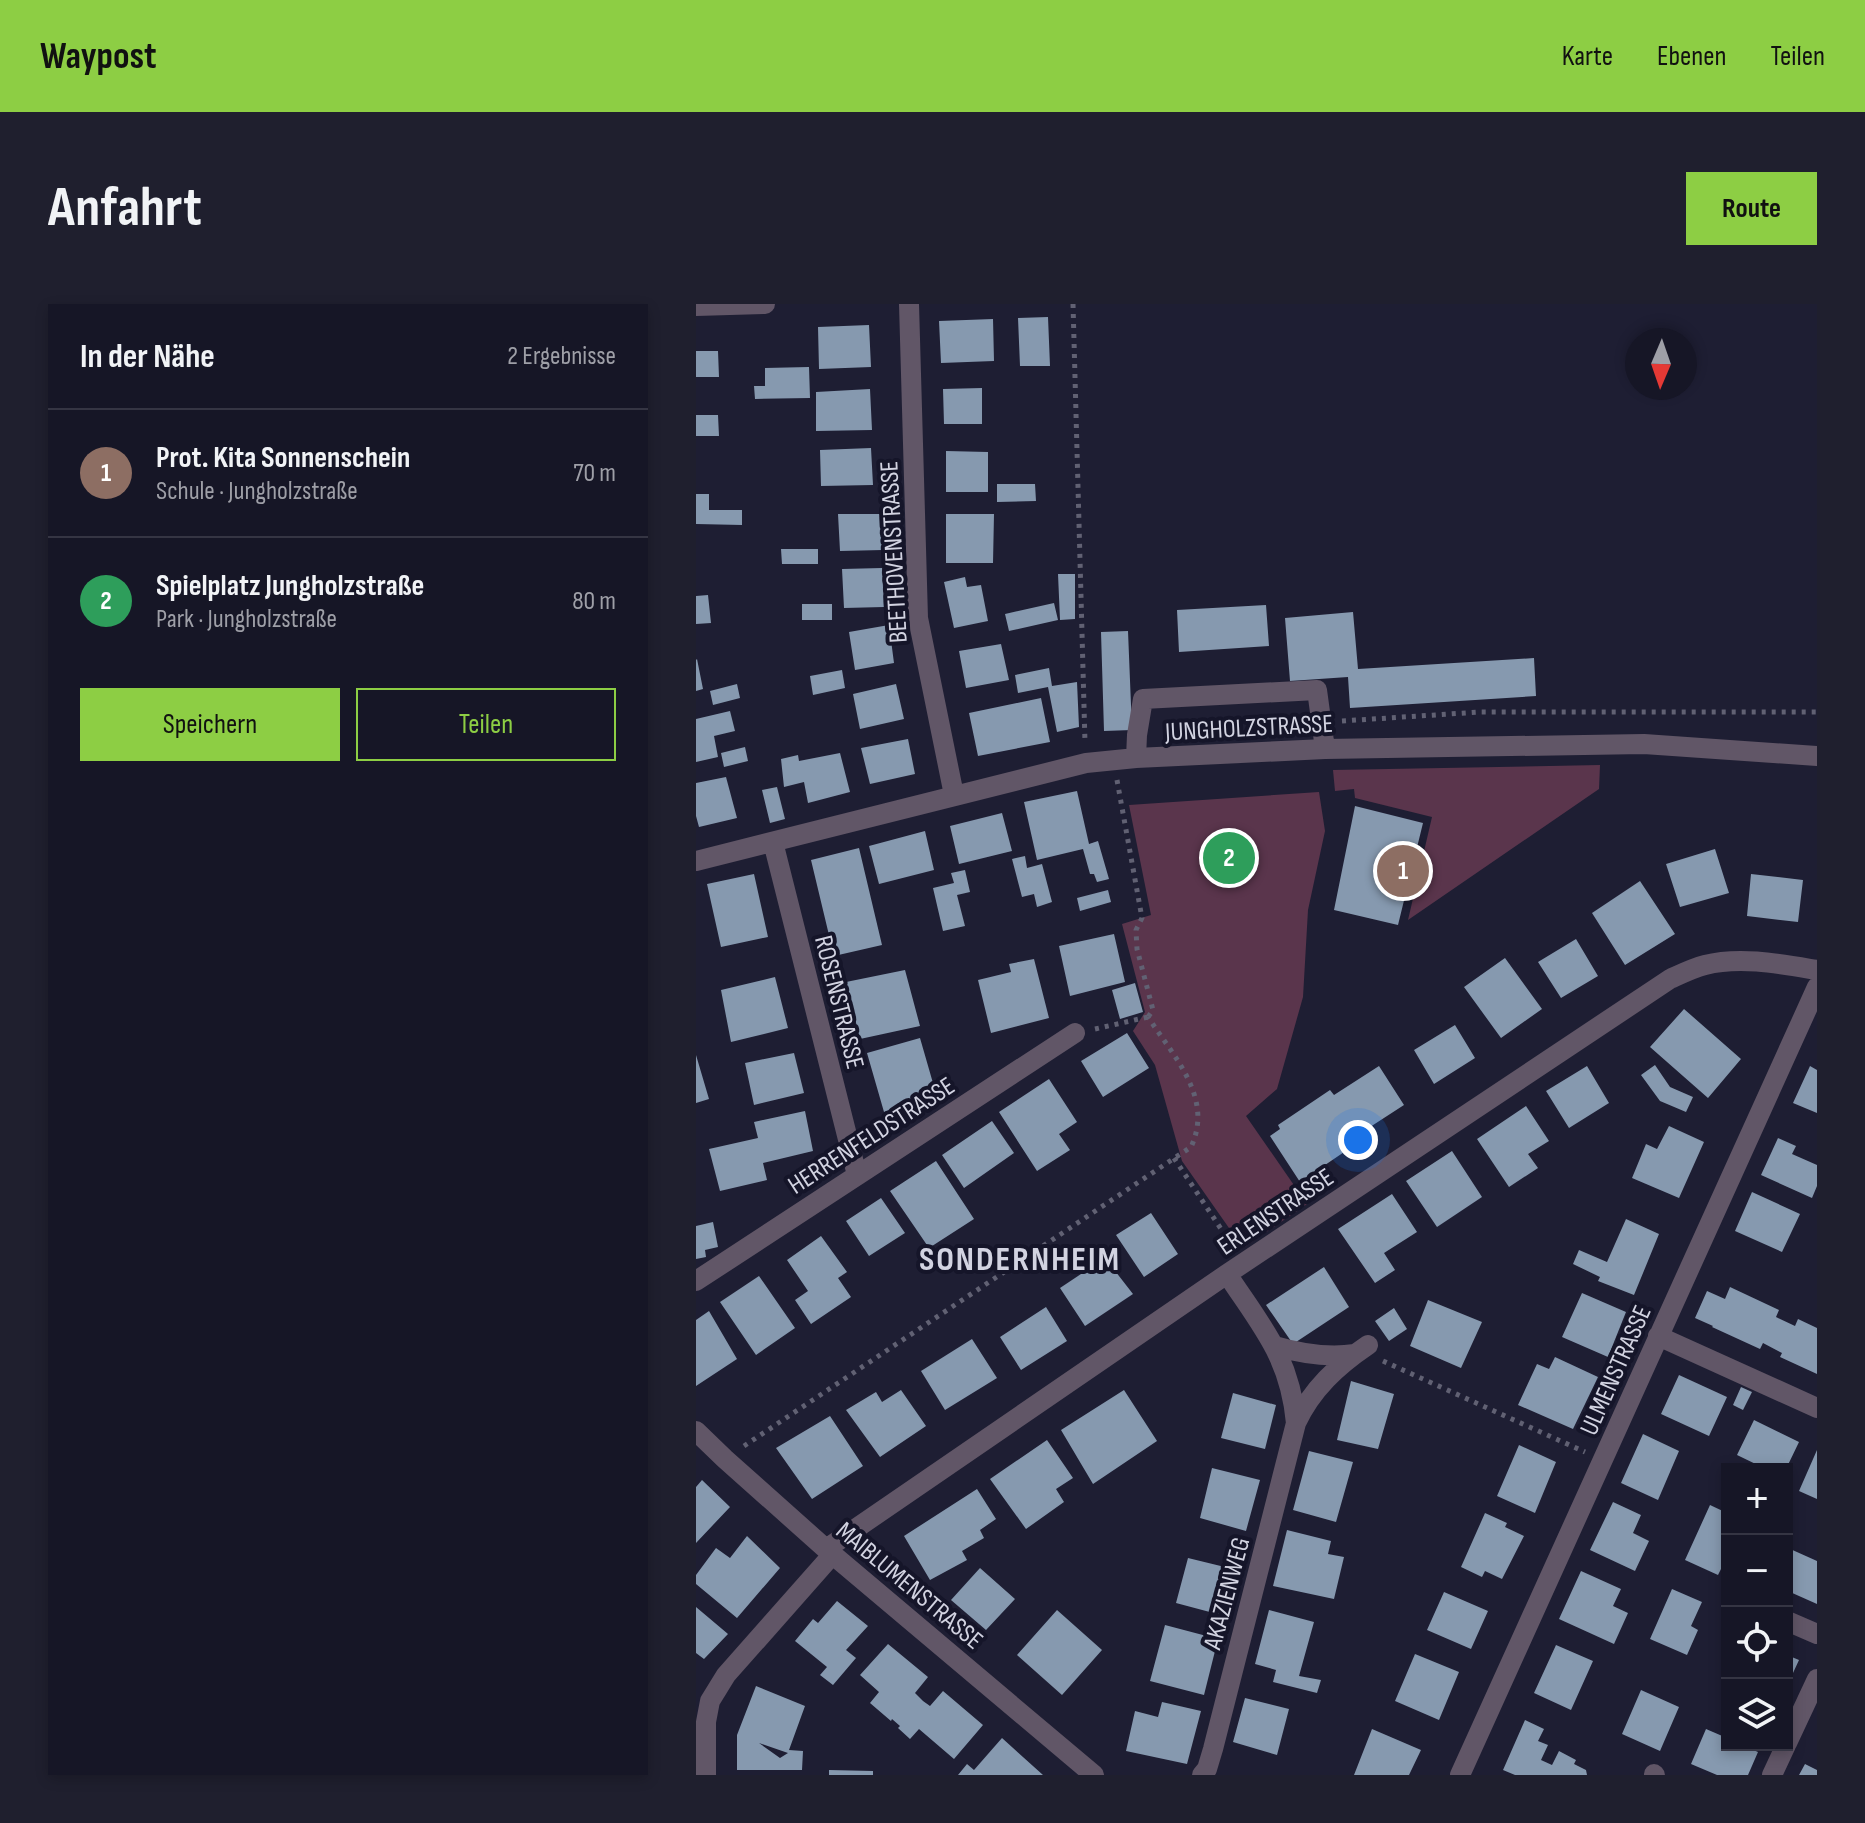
<!DOCTYPE html>
<html lang="de">
<meta charset="utf-8">
<style>
:root{--surface:#161626;--page:#1f1f2e;--text:#f1f3f6;--muted:#9e9fa7;--line:#353543;--accent:#8dce44}
body{margin:0;font-family:"Sofia Sans Condensed",sans-serif;background:var(--page);color:var(--text)}
.controls{position:absolute;right:24px;bottom:24px;display:grid;overflow:hidden;border-radius:0px;box-shadow:0 4px 12px #0003}
.controls button{width:72px;height:72px;display:grid;place-items:center;padding:0;border:0;border-bottom:2px solid var(--line);background:var(--surface);color:var(--text);font:40px sans-serif}
.compass{position:absolute;left:929px;top:24px;width:72px;height:72px;border-radius:50%;background:var(--surface);box-shadow:0 4px 12px #0003;rotate:182deg}
.you{position:absolute;left:662px;top:836px;width:28px;height:28px;margin:-20px;border:6px solid #fff;border-radius:50%;background:#1a73e8;box-shadow:0 0 0 12px #1a73e833}
.badge{display:grid;place-items:center;width:52px;height:52px;border-radius:50%;background:var(--accent);color:#fff;font-size:26px;font-weight:700}
.pin{position:absolute;translate:-50% -50%;border:4px solid #fff;box-shadow:0 2px 8px #0006}
.list{margin:0;padding:0;list-style:none}
h2{display:flex;justify-content:space-between;align-items:center;height:104px;margin:0;padding:0 32px;font-size:34px}
h2 small{font-size:26px;font-weight:400;color:var(--muted)}
.list li{display:grid;grid-template-columns:52px 1fr auto;gap:24px;align-items:center;box-sizing:border-box;height:128px;padding:0 32px;border-top:2px solid var(--line)}
.list b{display:block;font-size:30px;white-space:nowrap}
.list p{margin:0;font-size:26px;white-space:nowrap;color:var(--muted)}
.list em{font-size:26px;font-style:normal;color:var(--muted)}
.actions{display:flex;gap:16px;padding:24px 32px}
.actions a{flex:1;padding:18px 0;border:2px solid var(--accent);border-radius:0px;text-align:center;font-size:28px;color:var(--accent)}
.actions .main{background:var(--accent);color:#111}
.icon{flex:none;width:44px;height:44px;fill:none;stroke:currentColor;stroke-width:2;stroke-linecap:round;stroke-linejoin:round}
.map{position:relative;flex:none;width:1121px;height:1471px;overflow:hidden;border-radius:0px}
header{display:flex;align-items:center;gap:48px;box-sizing:border-box;height:112px;padding:0 40px;background:var(--accent);color:#111}
header strong{font-size:38px}
nav{display:flex;gap:44px;margin-inline-start:auto;font-size:28px}
.intro{display:flex;align-items:center;justify-content:space-between;box-sizing:border-box;height:192px;padding:0 48px}
h1{margin:0;font-size:56px}
.button{padding:20px 36px;border-radius:0px;background:var(--accent);color:#111;font-size:28px;font-weight:700}
main{display:flex;gap:48px;padding:0 48px}
aside{flex:1;background:var(--surface);border-radius:0px;box-shadow:0 4px 12px #0003}
.map>svg:first-child{display:block}
.green{fill:#5a354c}
.building{fill:#8699af;fill-rule:evenodd}
.lines{fill:none;stroke-linecap:round;stroke-linejoin:round}
.path{stroke:#616173;stroke-width:5;stroke-dasharray:4 6;stroke-linecap:butt}
.minor{stroke:#615667;stroke-width:20}
.labels{text-anchor:middle;stroke-width:8;stroke-linejoin:round;paint-order:stroke}
.street-label{font-size:26px;fill:#d2d3e1;stroke:#151529}
.district-label{font-size:34px;font-weight:bold;letter-spacing:2px;fill:#d2d3e1;stroke:#151529}
</style>
<header>
<strong>Waypost</strong>
<nav><a>Karte</a><a>Ebenen</a><a>Teilen</a></nav>
</header>
<div class="intro"><h1>Anfahrt</h1><a class="button">Route</a></div>
<main>
<aside>
<h2>In der Nähe<small>2 Ergebnisse</small></h2>
<ul class="list">
<li><span class="badge" style="background:#8d6e63">1</span><div><b>Prot. Kita Sonnenschein</b><p>Schule · Jungholzstraße</p></div><em>70 m</em></li>
<li><span class="badge" style="background:#2e9e5b">2</span><div><b>Spielplatz Jungholzstraße</b><p>Park · Jungholzstraße</p></div><em>80 m</em></li>
</ul>
<div class="actions"><a class="main">Speichern</a><a>Teilen</a></div>
</aside>
<div class="map">
<svg width="1121" height="1471" viewBox="0 0 1121 1471">
<rect width="100%" height="100%" fill="#1e1e33"/>
<path class="green" d="M904,461L903,485L712,616L736,513L659,494L658,485L639,487L637,466Z
M623,488L629,527L612,606L607,693L581,785L550,812L611,900L547,944L486,857L459,761L437,727L449,708L426,620L455,611L433,501Z"/>
<path class="building" d="M352,13L354,62H324L322,14Z
M297,15L298,57L245,59L243,17Z
M173,21L175,63L123,65L122,23Z
M0,47H22L23,73H0Z
M113,63L114,94L59,95L58,82H69V64Z
M286,84V120H248L247,85Z
M174,85L176,126L120,127V88Z
M0,111H22L23,132H0Z
M175,144L177,181L125,182L124,146Z
M250,147L292,148V188H250Z
M301,180H339L340,197L301,198Z
M0,190H13V206H46V221L0,220Z
M142,210H186L187,246L144,247Z
M250,210H298L297,259H250Z
M85,245H122V260H86Z
M186,264L188,303L148,304L146,265Z
M362,270H379V315L364,316Z
M269,273L271,283L285,281L292,317L258,324L248,278Z
M12,291L15,319L0,320V292Z
M358,299L362,316L313,327L309,310Z
M106,300H136V316H106Z
M570,301L573,342L483,348L481,306Z
M657,308L662,365L838,354L840,392L654,404L652,373L594,377L589,314Z
M193,321L198,359L159,366L153,328Z
M432,327L436,426L408,427L405,328Z
M305,340L313,376L270,384L263,347Z
M1,355L7,385L0,387V356Z
M353,364L356,382L381,378L383,423L361,428L352,383L322,389L319,371Z
M146,366L149,384L117,391L114,372Z
M41,380L44,394L17,401L14,387Z
M200,380L208,415L164,425L157,390Z
M345,394L354,438L282,452L273,409Z
M34,407L39,427L18,432L22,453L0,458V415Z
M212,435L219,470L174,480L165,444Z
M49,443L52,457L28,463L25,449Z
M144,449L154,488L112,499L108,478L88,483L85,455L102,451L103,457Z
M30,473L41,514L3,523L0,512V479Z
M81,483L89,515L74,519L66,486Z
M381,487L393,540L402,537L413,575L401,578L398,570H394L387,545L341,556L328,498Z
M659,502L727,519L702,621L638,606Z
M306,509L316,547L263,560L254,522Z
M229,527L238,566L183,580L173,542Z
M163,544L186,641L138,652L115,556Z
M1019,545L1033,589L984,603L970,560Z
M329,552L331,564L346,560L356,598L341,603L338,590L326,593L316,555Z
M269,566L274,588L261,591L269,622L247,627L237,584L258,579L255,569Z
M58,570L72,633L25,643L11,580Z
M1055,570L1107,576L1102,618L1051,612Z
M944,577L979,630L929,661L896,609Z
M412,586L415,598L384,607L381,594Z
M418,630L429,678L374,692L363,642Z
M880,635L902,672L865,694L842,658Z
M809,654L846,705L805,734L768,683Z
M338,655L353,714L295,729L282,676L315,668L313,660Z
M209,666L224,722L164,735L150,678Z
M79,673L92,724L35,738L25,686Z
M439,679L447,708L424,715L416,686Z
M988,705L1045,755L1012,794L954,743Z
M759,721L779,754L738,780L718,746Z
M431,729L453,764L407,793L385,757Z
M224,734L241,793L188,808L171,749Z
M98,749L108,789L58,801L49,759Z
M0,751L13,795L0,799Z
M959,761L974,783L997,793L990,808L964,797L945,771Z
M683,762L708,801L654,836L657,842L604,878L574,832L584,825L582,821L634,786L638,791Z
M891,762L913,799L873,824L850,787Z
M1114,762L1121,766V809L1097,799Z
M353,775L381,818L363,830L374,846L341,867L303,808Z
M830,802L853,837L832,850L842,864L813,883L781,835Z
M109,807L117,847L67,859L71,876L24,887L13,845L62,834L58,818Z
M296,817L318,849L268,884L246,851Z
M973,822L1008,838L983,894L936,874L950,840L961,845Z
M1082,834L1100,842L1096,850L1121,861V882L1116,894L1065,871Z
M756,847L786,893L741,923L710,877Z
M240,857L278,915L233,944L194,887Z
M1056,888L1104,910L1086,948L1039,927Z
M696,890L721,928L688,949L699,966L679,979L642,925Z
M185,894L209,929L173,952L150,917Z
M455,909L482,950L448,973L420,931Z
M930,915L963,930L938,991L902,977L904,973L877,960L883,946L911,958Z
M17,918L22,943L9,946L10,953L0,955V922Z
M125,932L151,968L142,974L155,993L115,1020L99,996L112,987L91,956Z
M409,954L437,990L389,1022L364,984Z
M628,963L653,1003L597,1040L570,1001Z
M63,972L99,1024L60,1051L24,998Z
M1034,983L1083,1006L1080,1013L1099,1022L1102,1015L1121,1024V1070L1084,1053L1086,1049L1067,1039L1064,1045L1016,1023L1017,1022L999,1014L1011,987L1029,995Z
M886,989L930,1008L912,1053L866,1033Z
M732,996L786,1018L765,1064L714,1042Z
M350,1003L371,1037L325,1066L304,1033Z
M698,1004L711,1025L693,1037L679,1017Z
M13,1007L41,1055L0,1082V1016Z
M276,1035L301,1074L249,1106L225,1067Z
M859,1053L902,1073L877,1125L822,1101L841,1060L853,1065Z
M983,1071L1031,1093L1013,1132L965,1110Z
M655,1077L698,1090L682,1145L641,1136Z
M1045,1083L1056,1088L1047,1106L1037,1101Z
M205,1086L230,1122L184,1153L150,1106L180,1088L186,1098Z
M428,1086L461,1137L397,1180L365,1126Z
M537,1089L580,1101L569,1145L525,1134Z
M134,1112L167,1162L116,1195L80,1144Z
M1058,1116L1103,1138L1090,1165H1070L1041,1151Z
M947,1130L983,1147L962,1196L925,1179Z
M351,1136L377,1174L360,1185L368,1198L330,1225L294,1175Z
M823,1141L860,1158L839,1209L801,1192Z
M1121,1146V1195L1103,1187Z
M613,1147L657,1158L640,1218L597,1206Z
M516,1164L564,1176L550,1227L504,1214Z
M6,1176L34,1203L0,1239V1183Z
M281,1185L300,1215L284,1226L288,1234L266,1247L271,1256L234,1276L208,1232Z
M917,1198L945,1211L937,1229L953,1237L939,1267L894,1246Z
M1014,1201L1031,1209V1253L1022,1271L989,1256Z
M789,1209L811,1219L809,1223L828,1232L806,1275L789,1267L786,1273L765,1263Z
M591,1226L635,1237L632,1250L648,1253L638,1295L577,1282Z
M51,1232L84,1264L41,1314L0,1280V1271L20,1244L34,1254Z
M1091,1232L1096,1234L1092,1244L1121,1257V1300L1094,1288L1096,1283L1091,1281Z
M492,1254L537,1265L525,1311L480,1299Z
M284,1264L319,1295L290,1326L255,1296Z
M885,1267L925,1285L917,1302L932,1309L918,1340L863,1315Z
M976,1285L1006,1298L995,1322L1002,1326L991,1351L954,1335Z
M748,1288L792,1307L775,1345L731,1326Z
M141,1297L172,1322L150,1346L160,1354L137,1381L124,1371L131,1363L99,1337L117,1315L122,1319Z
M0,1303L32,1330L8,1355L0,1349Z
M361,1306L406,1346L366,1391L321,1351Z
M573,1306L618,1318L603,1372L625,1376L621,1389L577,1378L580,1366L559,1360Z
M469,1321L522,1335L508,1391L454,1377Z
M192,1340L232,1373L219,1389L227,1397L234,1402L247,1387L287,1421L258,1455L223,1425L214,1435L202,1424L204,1422L196,1415L195,1417L174,1399L183,1388L164,1371Z
M860,1341L897,1357L875,1406L838,1389Z
M719,1350L763,1368L743,1416L699,1397Z
M1091,1351L1103,1356L1091,1382Z
M60,1382L109,1402L93,1446L107,1447L106,1466H41V1431ZM63,1439L92,1449L84,1454Z
M945,1386L983,1403L964,1447L926,1430Z
M549,1394L593,1405L581,1451L537,1438Z
M466,1398L505,1407L491,1460L430,1447L439,1407L462,1413Z
M829,1416L848,1425L842,1437L852,1441L845,1456L856,1461L863,1447L880,1456L878,1460L890,1466L891,1471H819L807,1466Z
M676,1425L725,1446L713,1471H658Z
M1010,1425L1031,1434V1441H1046L1062,1448L1052,1471H1021L995,1460Z
M306,1434L347,1471H262L271,1460L278,1466Z
M1109,1460L1121,1466V1471H1103Z
M133,1466L177,1467V1471H133Z"/>
<g class="lines">
<path class="path" d="M377,0L389,439
M646,417L784,408H1121
M421,476L446,614L440,626L441,645L457,706L452,713
M399,725L452,713
M478,854L537,943
M687,1057L889,1148
M48,1142L495,843C518,794 478,753 452,713"/>
<path class="minor" d="M213,0L222,314L258,491
M0,2L69,0
M440,454L441,431L447,395L621,386L629,445
M77,538L161,871
M0,557L390,459L440,454L629,445L948,440L1121,452
M0,977L379,729
M962,1032L1121,1104
M579,1042C606,1050 631,1054 659,1050
M600,1119C616,1085 641,1062 672,1041
M0,1127L29,1155L130,1245L398,1471
M130,1245L531,970L974,675C985,670 997,664 1009,661C1044,652 1085,660 1121,666
M1091,1317L1121,1330
M1091,1439L1121,1375
M958,1470L959,1471
M10,1471V1418L14,1397L30,1371L137,1250
M506,1471L511,1465L517,1445L600,1119C594,1053 566,1023 531,970
M764,1471L1121,683
M1076,1471L1090,1441"/>
</g>
<g class="labels">
<g class="street-label">
<text transform="translate(197 248) rotate(-93)" y="9">BEETHOVENSTRASSE</text>
<text transform="translate(553 423) rotate(-3)" y="9">JUNGHOLZSTRASSE</text>
<text transform="translate(144 698) rotate(76)" y="9">ROSENSTRASSE</text>
<text transform="translate(175 831) rotate(-33)" y="9">HERRENFELDSTRASSE</text>
<text transform="translate(579 907) rotate(-34)" y="9">ERLENSTRASSE</text>
<text transform="translate(919 1066) rotate(-66)" y="9">ULMENSTRASSE</text>
<text transform="translate(214 1281) rotate(40)" y="9">MAIBLUMENSTRASSE</text>
<text transform="translate(530 1289) rotate(-75)" y="9">AKAZIENWEG</text>
</g>
<g class="district-label">
<text x="324" y="966">SONDERNHEIM</text>
</g>
</g>
</svg>
<div class="controls">
<button>+</button>
<button>−</button>
<button><svg class="icon" aria-label="locate" viewBox="0 0 24 24"><circle cx="12" cy="12" r="6"/><path d="M12 2v4M12 18v4M2 12h4M18 12h4"/></svg></button>
<button><svg class="icon" aria-label="layers" viewBox="0 0 24 24"><path d="M12 4l9 5-9 5-9-5zM3 14l9 5 9-5"/></svg></button>
</div>
<svg class="compass" viewBox="-18 -18 36 36"><path d="M0-13l5 13h-10z" fill="#e53935"/><path d="M0 13l5-13h-10z" fill="#9e9fa7"/></svg>
<div class="you"></div>
<div class="pin badge" style="left:707px;top:567px;background:#8d6e63">1</div>
<div class="pin badge" style="left:533px;top:554px;background:#2e9e5b">2</div>
</div>
</main>
